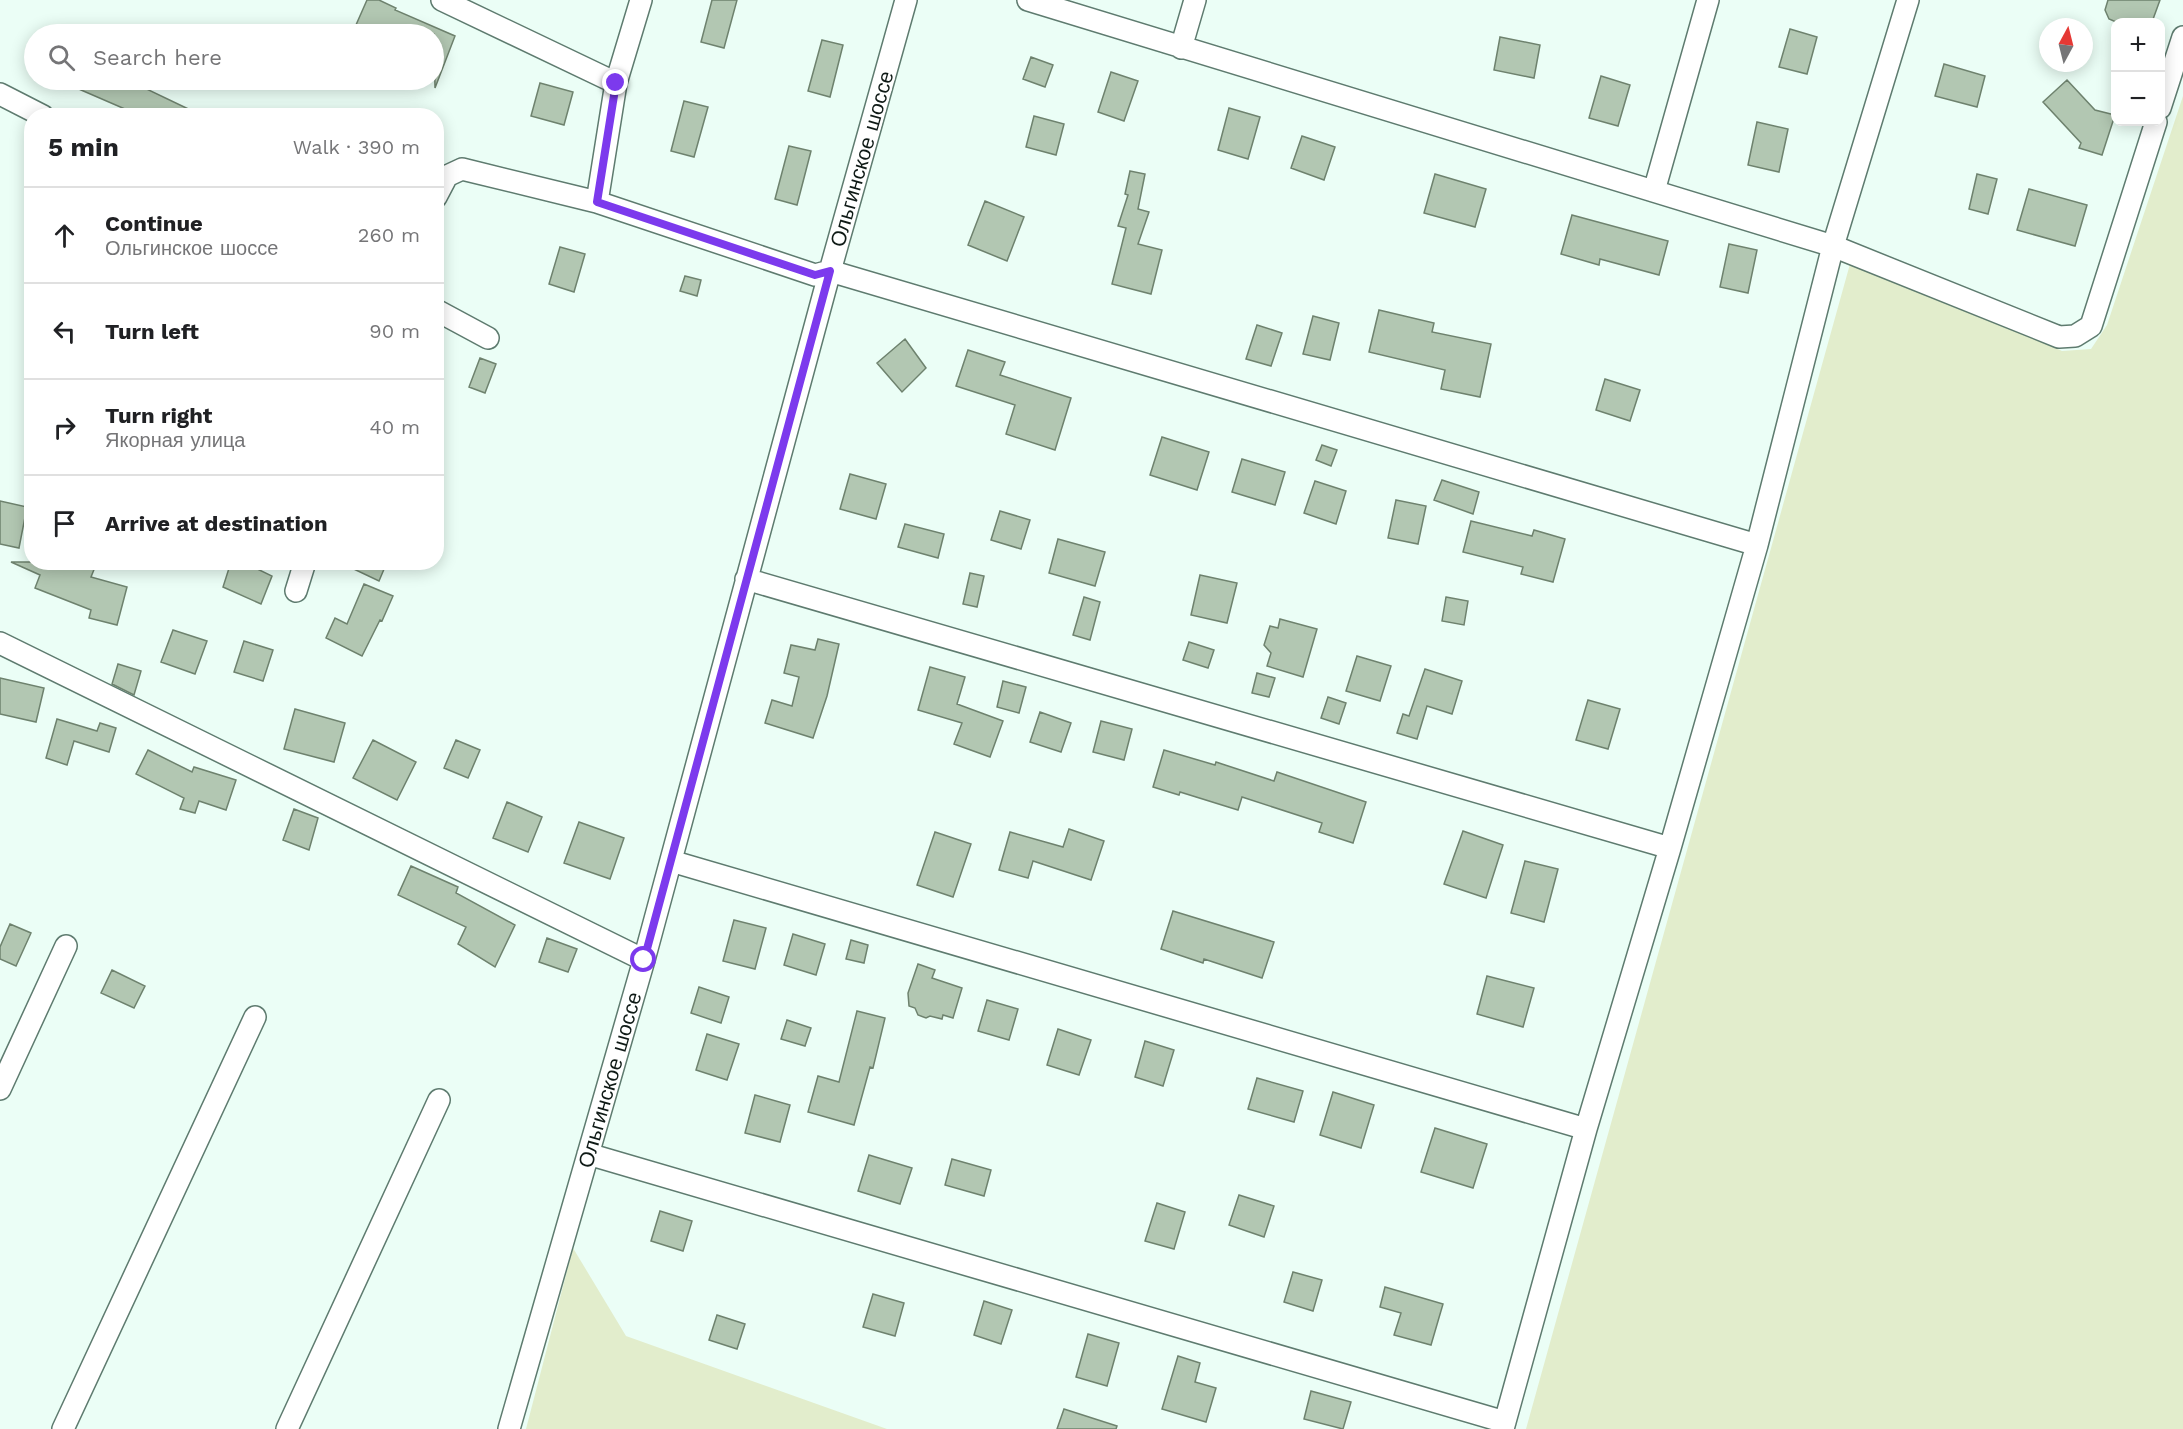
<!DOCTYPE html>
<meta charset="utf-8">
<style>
:root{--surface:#fff;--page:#f6f6f6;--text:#202124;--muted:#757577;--line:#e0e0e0}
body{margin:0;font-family:"Work Sans",sans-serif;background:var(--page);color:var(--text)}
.controls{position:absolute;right:18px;top:18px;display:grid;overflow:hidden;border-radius:12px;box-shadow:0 3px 15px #0003}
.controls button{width:54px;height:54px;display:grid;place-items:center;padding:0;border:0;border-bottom:2px solid var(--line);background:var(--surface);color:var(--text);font:30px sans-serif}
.compass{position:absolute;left:2039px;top:18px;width:54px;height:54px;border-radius:50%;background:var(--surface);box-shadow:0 3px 15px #0003;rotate:7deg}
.stop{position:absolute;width:18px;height:18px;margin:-14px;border:4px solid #7c3aed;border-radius:50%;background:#fff}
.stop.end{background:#7c3aed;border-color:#fff;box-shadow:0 2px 6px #0008}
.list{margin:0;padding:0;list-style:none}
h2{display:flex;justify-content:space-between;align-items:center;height:78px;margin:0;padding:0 24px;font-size:26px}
h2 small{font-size:20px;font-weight:400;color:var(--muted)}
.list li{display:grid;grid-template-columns:39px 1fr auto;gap:18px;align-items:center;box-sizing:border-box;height:96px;padding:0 24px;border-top:2px solid var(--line)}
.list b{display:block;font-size:22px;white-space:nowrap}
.list p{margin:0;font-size:20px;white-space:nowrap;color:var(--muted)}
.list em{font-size:20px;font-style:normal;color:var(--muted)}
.icon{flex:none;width:33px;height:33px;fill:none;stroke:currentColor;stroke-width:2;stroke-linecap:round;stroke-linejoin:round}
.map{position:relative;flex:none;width:2183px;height:1429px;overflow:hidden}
.search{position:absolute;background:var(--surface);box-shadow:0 3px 15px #0003;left:24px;top:24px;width:420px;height:66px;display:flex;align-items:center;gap:15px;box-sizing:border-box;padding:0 21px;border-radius:33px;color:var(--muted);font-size:22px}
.panel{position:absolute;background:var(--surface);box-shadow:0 3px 15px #0003;left:24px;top:108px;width:420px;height:462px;border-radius:24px}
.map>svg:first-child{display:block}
.green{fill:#e2edcc}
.building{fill:#b2c7b2;stroke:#6e826e;stroke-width:1.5}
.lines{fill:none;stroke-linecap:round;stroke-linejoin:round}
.minor-casing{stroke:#5e7b6f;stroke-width:24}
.minor{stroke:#fff;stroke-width:21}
.route{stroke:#7c3aed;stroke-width:8}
.labels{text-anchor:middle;stroke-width:4.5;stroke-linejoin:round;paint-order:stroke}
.street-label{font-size:21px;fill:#0f1a16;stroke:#fff}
</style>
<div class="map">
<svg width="2183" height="1429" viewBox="0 0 2183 1429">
<rect width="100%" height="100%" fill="#ebfef6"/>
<path class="green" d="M2183,96V1429H1526L1850,264L1869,261L2062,351L2091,349L2107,325Z
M573,1248L626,1336L887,1429H526Z"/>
<path class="building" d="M367,0H379L396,8L395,10L455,36L435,88L434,34H352Z
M712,0H737L724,48L701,42Z
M2108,0H2160L2152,22H2129L2121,20L2116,22L2109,19L2105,10Z
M1790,29L1817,37L1807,74L1779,67Z
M1500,37L1540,45L1534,78L1494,70Z
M822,40L843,45L830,97L808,91Z
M1031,57L1053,65L1045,87L1023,79Z
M1944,64L1985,76L1977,107L1935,96Z
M1111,72L1138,81L1124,121L1098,112Z
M1601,76L1630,85L1618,126L1589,118Z
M58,80H138L136,84L203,116H141Z
M2067,80L2095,110L2115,115L2102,155L2079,148L2081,143L2043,102Z
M540,83L573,92L564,125L531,116Z
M684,101L708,107L694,157L671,151Z
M1229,108L1260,117L1248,159L1218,150Z
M1034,116L1064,124L1056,155L1026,147Z
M1757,122L1788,129L1779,172L1748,165Z
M1302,136L1335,147L1324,180L1291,168Z
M789,146L811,151L797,205L775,199Z
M1130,171L1145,174L1138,209L1149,212L1138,244L1162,250L1151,294L1112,284L1126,228L1118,226L1128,195L1125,194Z
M1435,174L1486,189L1475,227L1424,213Z
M1977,174L1997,179L1988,214L1969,209Z
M2029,189L2087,205L2075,246L2017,230Z
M985,201L1024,217L1007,261L968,245Z
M1572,215L1668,241L1659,275L1600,259L1599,265L1561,254Z
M1729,244L1757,250L1748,293L1720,287Z
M560,247L585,254L574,292L549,284Z
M685,276L701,280L697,296L680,291Z
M1379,310L1434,323L1432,332L1491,344L1480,397L1441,389L1445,370L1369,352Z
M1313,316L1339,323L1330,360L1303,354Z
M1257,325L1282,333L1271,366L1246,359Z
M905,339L926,368L902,392L877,363Z
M968,350L1005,362L1000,375L1071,398L1055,450L1006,434L1015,405L956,386Z
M480,358L496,364L485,393L469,387Z
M1605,379L1640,390L1630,421L1596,410Z
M1162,437L1209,452L1197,490L1150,475Z
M1322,445L1337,450L1331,466L1316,460Z
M1242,459L1285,472L1275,505L1232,492Z
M850,474L886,484L876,519L840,509Z
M1442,480L1479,492L1473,514L1434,500Z
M1315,481L1346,491L1336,524L1304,513Z
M1396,500L1426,506L1418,544L1388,538Z
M0,501L27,507L19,548L0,544Z
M1000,511L1030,520L1021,549L991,540Z
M1471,521L1532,536L1534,530L1565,539L1553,582L1521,574L1523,567L1463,552Z
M905,524L944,534L938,558L898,547Z
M1058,539L1105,552L1095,586L1049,573Z
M11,562H85L95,567L91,577L127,587L117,625L89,618L91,610L35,588L40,575Z
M231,562H243L272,576L261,604L223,587Z
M339,562H387L379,581Z
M970,573L984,576L977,607L963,604Z
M1200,575L1237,583L1227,623L1191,615Z
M364,584L393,596L382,621L380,620L362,656L326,638L335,618L347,624Z
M1084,597L1100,602L1090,640L1073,635Z
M1446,597L1468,601L1464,625L1442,621Z
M1280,619L1317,629L1303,677L1267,666L1271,653L1264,645L1270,626L1278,628Z
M173,630L207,641L195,674L161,662Z
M818,639L839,644L827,696L813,738L765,723L772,700L792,706L799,677L784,673L791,645L815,650Z
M244,641L273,650L263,681L234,672Z
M1189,642L1214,650L1208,668L1183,660Z
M1357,656L1391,666L1380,701L1346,691Z
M118,664L141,671L134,695L112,684Z
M930,667L965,677L957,704L1003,721L990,757L954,744L962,723L918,710Z
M1425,669L1462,681L1452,714L1427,706L1417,739L1397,733L1403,714L1409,716Z
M1257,673L1275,678L1269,697L1252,693Z
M0,678L44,688L36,722L0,714Z
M1003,681L1026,687L1019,713L997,707Z
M1328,697L1346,703L1339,724L1321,718Z
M1588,700L1620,709L1608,749L1576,740Z
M295,709L345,723L334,762L284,749Z
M1040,712L1071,723L1061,752L1030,742Z
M57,719L97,731L100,723L116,728L109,752L74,741L67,765L46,758Z
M1101,721L1132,729L1124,760L1093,752Z
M373,740L416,762L397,800L353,778Z
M456,740L480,750L468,778L444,768Z
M148,750L192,772L194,767L236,780L226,810L199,801L195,813L180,809L184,798L136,774Z
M1164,750L1215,765L1216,762L1274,781L1277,772L1366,802L1353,843L1319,832L1322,823L1242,797L1238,810L1180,792L1179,795L1153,787Z
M507,802L542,817L528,852L493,838Z
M294,809L318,818L309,850L283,840Z
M579,822L624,838L610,879L564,863Z
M1069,829L1104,841L1091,880L1033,861L1028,878L999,870L1010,832L1063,847Z
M1463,831L1503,845L1486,898L1444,884Z
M935,832L971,844L953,897L917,885Z
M1525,861L1558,869L1544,922L1511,913Z
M411,866L458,887L456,893L515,925L495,967L458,944L466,927L398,895Z
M1173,911L1274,942L1262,978L1204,959L1203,963L1161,949Z
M734,920L766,928L755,969L723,961Z
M10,924L31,933L16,966L0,959V947Z
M793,934L825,944L816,975L784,965Z
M547,938L577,949L568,972L539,962Z
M851,940L868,945L864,963L846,959Z
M918,964L935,970L932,978L962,988L953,1018L943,1015L942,1019L930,1016L926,1018L918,1015L915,1008L909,1006L908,993Z
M112,970L145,986L134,1008L101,993Z
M1487,976L1534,988L1523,1027L1477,1014Z
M699,987L729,997L721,1023L691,1013Z
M987,1000L1018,1009L1009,1040L978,1031Z
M857,1011L885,1018L873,1068L870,1067L854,1125L808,1112L818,1076L839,1082Z
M787,1020L811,1028L805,1046L781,1039Z
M1058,1029L1091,1040L1079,1075L1047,1065Z
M707,1034L739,1044L727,1080L696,1070Z
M1145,1041L1174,1050L1163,1086L1135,1077Z
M1257,1078L1303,1091L1294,1122L1248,1109Z
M1333,1092L1374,1105L1361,1148L1320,1135Z
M755,1095L790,1105L780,1142L745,1133Z
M1435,1128L1487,1144L1473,1188L1421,1172Z
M869,1155L912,1168L900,1204L858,1191Z
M952,1159L991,1170L984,1196L945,1185Z
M1239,1195L1274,1206L1264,1237L1229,1225Z
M1157,1203L1185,1212L1174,1249L1145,1241Z
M660,1211L692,1221L683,1251L651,1241Z
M1293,1272L1322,1280L1313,1311L1284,1302Z
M1385,1287L1443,1304L1431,1345L1394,1335L1401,1313L1380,1307Z
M873,1294L904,1303L895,1336L863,1327Z
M984,1301L1012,1310L1001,1344L974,1335Z
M717,1315L745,1324L737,1349L709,1340Z
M1088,1334L1119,1343L1107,1386L1076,1377Z
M1178,1356L1200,1363L1195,1382L1216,1388L1206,1422L1162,1409Z
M1311,1391L1351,1402L1343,1429L1304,1419Z
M1064,1409L1117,1426L1116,1429H1057Z"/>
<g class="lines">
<defs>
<path id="minor" d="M442,0L616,83
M1028,0L1833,246L2059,337L2075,336L2091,326L2156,122
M1181,48L1195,0
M0,94L43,116
M2160,108L2183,37
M1654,191L1708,0
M436,197L447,176L462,169L597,202L815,275L830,271L1757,545
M597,202L616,83L641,0
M436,310L488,338
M746,579L1670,848
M296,591L305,562
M0,643L644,960
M671,861L1586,1129
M0,1089L66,946
M588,1154L1505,1422
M63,1429L255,1017
M287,1429L439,1100
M509,1429L644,960L830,271L906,0
M1503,1429L1586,1129L1670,848L1757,545L1833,246L1908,0"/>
</defs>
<use href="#minor" class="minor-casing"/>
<use href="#minor" class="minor"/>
</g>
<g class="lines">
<path class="route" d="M616,83L597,202L815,275L830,271L644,960"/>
</g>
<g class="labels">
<g class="street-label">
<text transform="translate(862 159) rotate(-74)" y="7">Ольгинское шоссе</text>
<text transform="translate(610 1080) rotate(-74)" y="7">Ольгинское шоссе</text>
</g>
</g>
</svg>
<div class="controls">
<button>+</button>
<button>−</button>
</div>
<svg class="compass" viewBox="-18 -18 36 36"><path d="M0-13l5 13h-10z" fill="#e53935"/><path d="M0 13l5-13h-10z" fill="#757577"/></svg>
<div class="stop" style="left:644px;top:960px"></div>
<div class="stop end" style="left:616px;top:83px"></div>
<div class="search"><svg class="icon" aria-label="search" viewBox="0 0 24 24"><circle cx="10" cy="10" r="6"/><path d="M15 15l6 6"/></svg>Search here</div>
<section class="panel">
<h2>5 min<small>Walk · 390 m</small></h2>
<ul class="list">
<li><svg class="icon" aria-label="ahead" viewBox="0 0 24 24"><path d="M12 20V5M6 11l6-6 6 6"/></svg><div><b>Continue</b><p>Ольгинское шоссе</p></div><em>260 m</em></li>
<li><svg class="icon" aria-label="left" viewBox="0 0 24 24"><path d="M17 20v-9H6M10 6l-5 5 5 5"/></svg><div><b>Turn left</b></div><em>90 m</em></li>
<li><svg class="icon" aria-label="right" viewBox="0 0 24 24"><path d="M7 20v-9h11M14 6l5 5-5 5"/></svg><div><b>Turn right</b><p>Якорная улица</p></div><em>40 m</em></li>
<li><svg class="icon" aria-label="arrive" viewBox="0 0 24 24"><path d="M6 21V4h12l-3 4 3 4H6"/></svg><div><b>Arrive at destination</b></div></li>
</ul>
</section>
</div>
